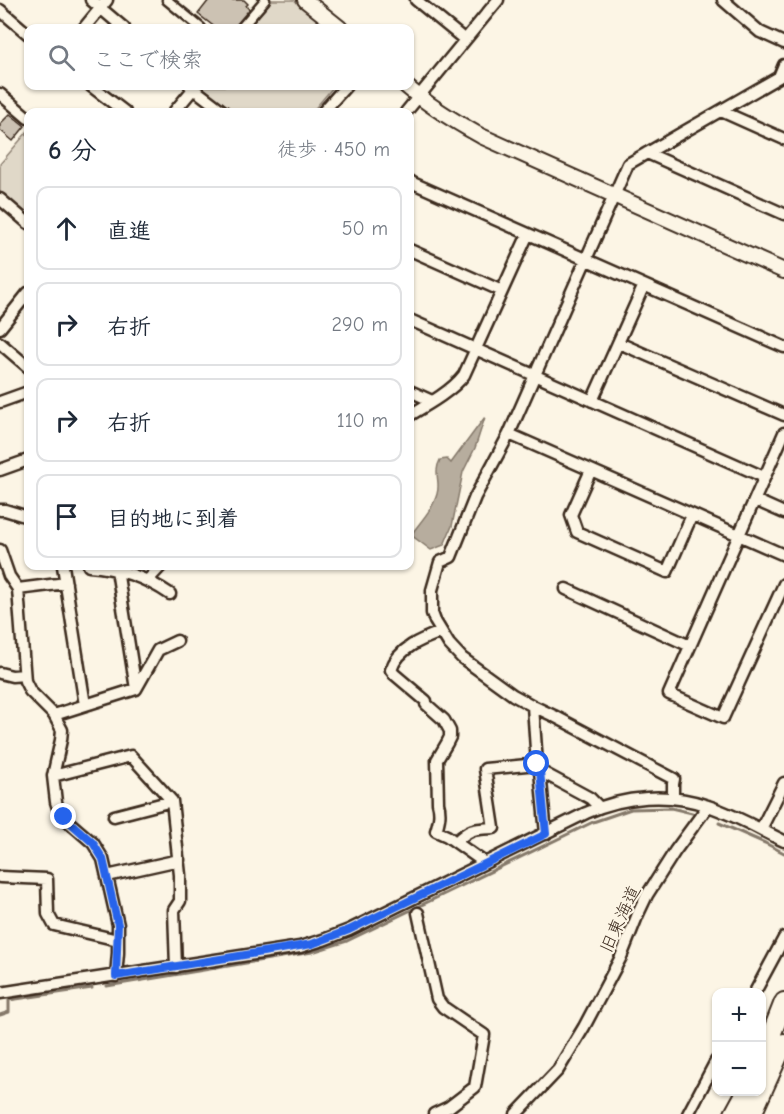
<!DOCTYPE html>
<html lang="ja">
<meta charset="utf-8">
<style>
:root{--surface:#fff;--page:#f2f2f3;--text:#1f2937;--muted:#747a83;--line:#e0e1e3}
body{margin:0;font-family:"Comic Neue","Klee One",sans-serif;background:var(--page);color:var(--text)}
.controls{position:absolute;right:18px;bottom:18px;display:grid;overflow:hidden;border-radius:12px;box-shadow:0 2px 4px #0004}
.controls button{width:54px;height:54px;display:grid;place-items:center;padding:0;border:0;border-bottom:2px solid var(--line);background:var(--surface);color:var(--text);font:30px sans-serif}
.stop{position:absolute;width:18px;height:18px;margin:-14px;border:4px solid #2563eb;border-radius:50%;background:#fff}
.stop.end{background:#2563eb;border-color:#fff;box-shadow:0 2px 6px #0008}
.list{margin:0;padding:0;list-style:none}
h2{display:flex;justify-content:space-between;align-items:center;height:78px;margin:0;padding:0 24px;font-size:26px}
h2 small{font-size:20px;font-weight:400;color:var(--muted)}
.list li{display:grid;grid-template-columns:39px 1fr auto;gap:18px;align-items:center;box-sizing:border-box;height:84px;margin:0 12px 12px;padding:0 12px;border:2px solid var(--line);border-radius:12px}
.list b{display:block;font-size:22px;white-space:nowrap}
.list em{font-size:20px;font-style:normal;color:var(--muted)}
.icon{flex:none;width:33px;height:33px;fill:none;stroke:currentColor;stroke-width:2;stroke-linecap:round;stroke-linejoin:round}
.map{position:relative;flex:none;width:784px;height:1114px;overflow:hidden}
.search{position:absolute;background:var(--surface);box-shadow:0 2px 4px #0004;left:24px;top:24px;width:390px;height:66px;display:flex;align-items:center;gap:15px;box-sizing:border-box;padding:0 21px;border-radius:12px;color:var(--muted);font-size:22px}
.panel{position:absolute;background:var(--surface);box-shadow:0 2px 4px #0004;left:24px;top:108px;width:390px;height:462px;border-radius:12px}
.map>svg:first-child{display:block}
.green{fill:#e0d8c8;stroke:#8e8173;stroke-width:1.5}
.water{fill:#b7ad9e;stroke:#85796b;stroke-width:1.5}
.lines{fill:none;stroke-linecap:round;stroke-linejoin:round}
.stream{stroke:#85796b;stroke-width:3}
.building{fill:#ccc2b3;stroke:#3b2a1e;stroke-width:1.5}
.pedestrian-casing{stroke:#3b2a1e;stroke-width:13}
.minor-casing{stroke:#3b2a1e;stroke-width:15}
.tertiary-casing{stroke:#3b2a1e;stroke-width:18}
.trunk-casing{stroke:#3b2a1e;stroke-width:22}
.pedestrian{stroke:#fcf5e5;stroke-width:8}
.minor{stroke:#fcf5e5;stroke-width:10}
.tertiary{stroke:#fcf5e5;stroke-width:14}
.trunk{stroke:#fcf5e5;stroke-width:18}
.route{stroke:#2563eb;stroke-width:8}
.labels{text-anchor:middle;stroke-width:4.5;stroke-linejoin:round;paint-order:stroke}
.street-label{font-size:18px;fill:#3b2a1e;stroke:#fcf5e5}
</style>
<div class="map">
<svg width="784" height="1114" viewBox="0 0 784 1114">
<rect width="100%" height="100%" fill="#fcf5e5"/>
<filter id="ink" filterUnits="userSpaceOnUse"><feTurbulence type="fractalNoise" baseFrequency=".0167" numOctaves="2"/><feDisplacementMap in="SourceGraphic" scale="12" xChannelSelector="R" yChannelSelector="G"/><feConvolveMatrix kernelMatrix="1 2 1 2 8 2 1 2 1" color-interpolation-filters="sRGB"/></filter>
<g filter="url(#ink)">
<path class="green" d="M268,0H294L330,28H245Z
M199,86H334L312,112H230Z
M28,131V217L0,193V164Z"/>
<path class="water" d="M485,417L475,448L463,472L452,526L444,545L431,550L411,535C420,522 433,509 437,494C441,482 433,473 440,460L447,459L451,463Z"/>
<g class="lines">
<path class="stream" d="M719,823L765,843L784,853
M107,986L312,952L347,941L593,822L631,809L671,808L692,813
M0,1015L9,1012V1000L92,988"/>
</g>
<path class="building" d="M209,0H244L248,4L246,6L250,10L235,28H216L198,14Z
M10,114L25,126L13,141L0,130V124Z"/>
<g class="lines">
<defs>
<path id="pedestrian" d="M167,0L201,28
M241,28L265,0"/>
<path id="minor" d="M91,0L124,28
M416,0L465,40
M723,0L760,32L784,43
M0,10L28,34
M84,28L107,0
M91,86L125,112
M190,86L224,112
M0,94L28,118
M721,111L784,139
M174,112L194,88
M323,112L346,86
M406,112L498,0
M647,153L784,214
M410,181L413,183L784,347
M0,199L28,223
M410,250L502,291
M410,320L764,477
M0,328L28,293
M0,343L28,367
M619,343L784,415
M410,391L432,401
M592,401L644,285
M0,402L28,392
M410,415C427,405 452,391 464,375L528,234
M784,433L669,694L723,718L784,584
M509,434L784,555
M0,470L28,460
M591,470L571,515L577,532L667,572L692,515
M755,500L784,513
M0,510H5L28,517
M0,550L9,576L18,589L25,681L30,691L54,715L62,730L61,740L53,776L56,802L59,811L71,824L93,843L103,859L118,925V953L116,976
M63,566L85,705
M89,566C119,568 145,577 170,594
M117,570L136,689
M147,581L161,566
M18,589L66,583
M566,589L690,646
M441,632C422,639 398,648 391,670L394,674L426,701V704L444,720L450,731V737L447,743L437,760L438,803C441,813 439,821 436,831L447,836L485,863
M0,673L12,676L24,675
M533,706L554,716L674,779L673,784V798
M54,715L136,689L158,650L177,641
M540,771L590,798L599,807
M53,776L131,756L172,801L180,875V901L174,910L176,967
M114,816L172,801
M761,829L784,783
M546,834L540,771L537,764L533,706L513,695L462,658L449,644L435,621L432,613V590L440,562L451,557L475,497L509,434L628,164L779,77L784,65
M456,842C470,828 475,829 494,828L485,769L537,764
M107,876L179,860
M0,877L47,879L48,914L54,925L118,940
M418,913L437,999L443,1007L484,1035L475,1087L449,1107L434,1114
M755,992L784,938
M0,993L300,947L323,940L349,930L586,813C624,796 669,792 708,806C735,815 759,829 784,841
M516,1114L558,1070L584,1027L611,976L621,957L638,914L647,895L675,851L708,806
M688,1114L716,1061"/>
<path id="tertiary" d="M305,0L340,28
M406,86C429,106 454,121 481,136L784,271"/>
<path id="trunk" d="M762,1058L784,1002
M734,1114L746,1092
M752,1114L784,1043"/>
</defs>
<use href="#pedestrian" class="pedestrian-casing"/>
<use href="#minor" class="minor-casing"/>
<use href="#tertiary" class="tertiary-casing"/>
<use href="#trunk" class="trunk-casing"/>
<use href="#pedestrian" class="pedestrian"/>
<use href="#minor" class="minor"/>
<use href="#tertiary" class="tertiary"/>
<use href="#trunk" class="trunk"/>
</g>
</g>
<g class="lines" filter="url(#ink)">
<path class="route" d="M64,817L93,843L103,859L118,925L116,976L312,944L349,930L546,834L540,771L537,764"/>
</g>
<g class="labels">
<g class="street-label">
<text transform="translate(620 919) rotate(-65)" y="6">旧東海道</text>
</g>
</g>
</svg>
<div class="controls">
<button>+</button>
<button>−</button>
</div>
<div class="stop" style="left:537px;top:764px"></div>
<div class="stop end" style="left:64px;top:817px"></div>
<div class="search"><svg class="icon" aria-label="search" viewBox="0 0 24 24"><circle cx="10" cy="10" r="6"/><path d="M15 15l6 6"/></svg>ここで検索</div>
<section class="panel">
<h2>6 分<small>徒歩 · 450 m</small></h2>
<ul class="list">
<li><svg class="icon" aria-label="ahead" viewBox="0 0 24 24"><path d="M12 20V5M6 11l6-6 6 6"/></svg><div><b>直進</b></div><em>50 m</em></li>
<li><svg class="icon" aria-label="right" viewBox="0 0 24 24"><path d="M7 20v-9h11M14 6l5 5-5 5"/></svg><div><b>右折</b></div><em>290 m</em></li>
<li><svg class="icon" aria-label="right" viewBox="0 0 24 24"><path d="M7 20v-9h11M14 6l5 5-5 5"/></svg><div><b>右折</b></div><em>110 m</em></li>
<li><svg class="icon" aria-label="arrive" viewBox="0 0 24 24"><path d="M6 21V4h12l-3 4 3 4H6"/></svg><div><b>目的地に到着</b></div></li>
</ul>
</section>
</div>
